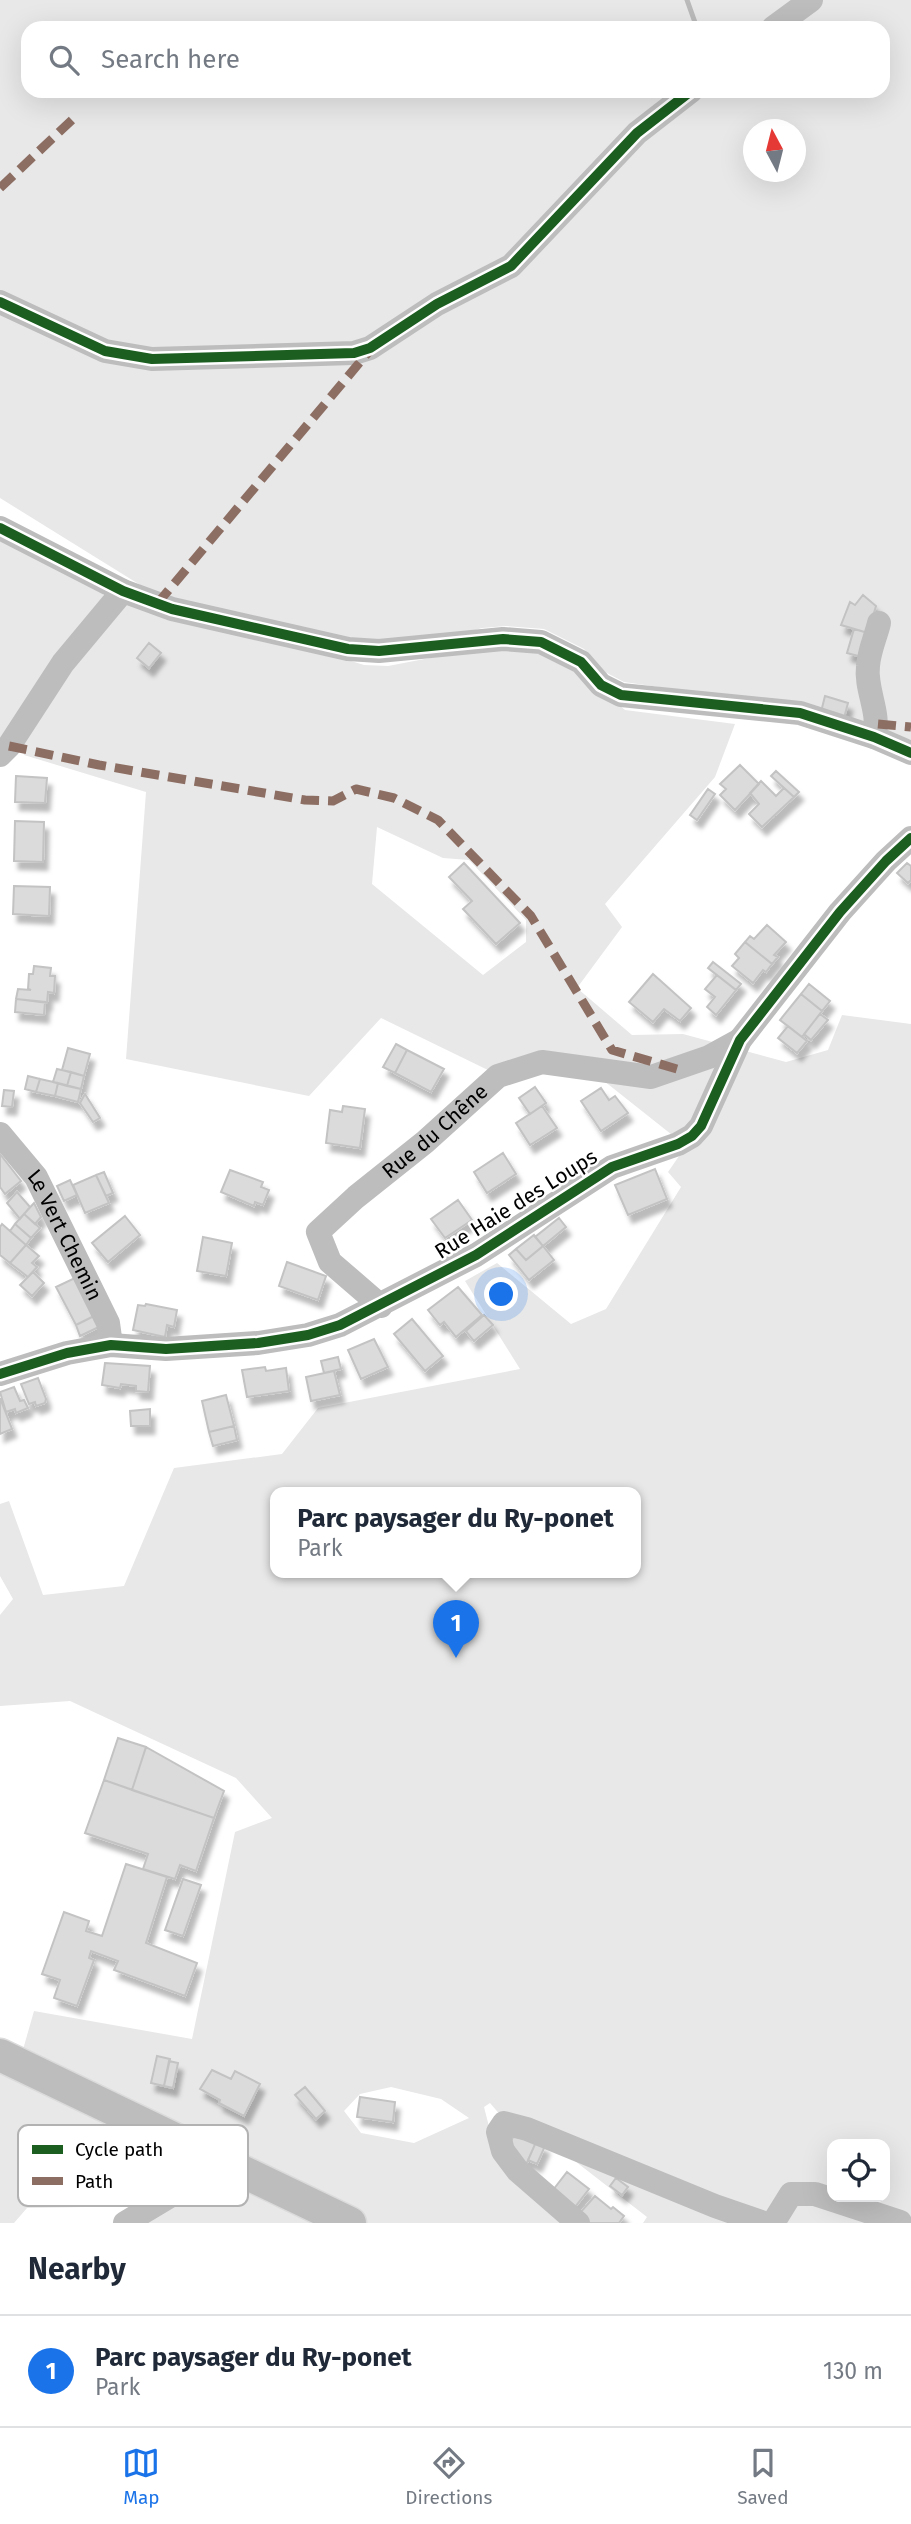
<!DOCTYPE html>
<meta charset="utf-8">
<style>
:root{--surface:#fff;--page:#f2f2f3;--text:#1f2937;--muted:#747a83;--line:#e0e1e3;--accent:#1a73e8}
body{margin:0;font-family:"Fira Sans",sans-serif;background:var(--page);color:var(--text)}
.controls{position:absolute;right:21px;bottom:21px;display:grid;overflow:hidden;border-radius:14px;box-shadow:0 7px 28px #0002}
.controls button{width:63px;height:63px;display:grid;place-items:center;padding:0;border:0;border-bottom:2px solid var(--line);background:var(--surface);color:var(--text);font:35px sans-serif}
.compass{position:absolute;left:743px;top:119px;width:63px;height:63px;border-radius:50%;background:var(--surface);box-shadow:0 7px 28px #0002;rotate:353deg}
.you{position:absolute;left:502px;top:1295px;width:24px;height:24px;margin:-18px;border:5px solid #fff;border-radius:50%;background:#1a73e8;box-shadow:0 0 0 10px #1a73e833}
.badge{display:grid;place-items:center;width:46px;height:46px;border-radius:50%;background:var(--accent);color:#fff;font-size:23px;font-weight:700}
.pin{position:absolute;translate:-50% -58px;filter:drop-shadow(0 2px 4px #0008)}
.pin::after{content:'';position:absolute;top:37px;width:24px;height:21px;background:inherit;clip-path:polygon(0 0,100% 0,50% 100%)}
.popup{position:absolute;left:270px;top:1487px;width:371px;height:91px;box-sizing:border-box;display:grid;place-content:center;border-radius:14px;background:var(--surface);filter:drop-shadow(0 2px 5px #0005);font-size:23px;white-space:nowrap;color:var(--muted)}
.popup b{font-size:26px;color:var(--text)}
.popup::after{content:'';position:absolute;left:50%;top:100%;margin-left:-14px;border:14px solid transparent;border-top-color:var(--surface)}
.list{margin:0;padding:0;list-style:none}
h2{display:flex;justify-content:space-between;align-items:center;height:91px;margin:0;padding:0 28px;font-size:30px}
h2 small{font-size:23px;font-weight:400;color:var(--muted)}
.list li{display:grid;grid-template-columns:46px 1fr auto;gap:21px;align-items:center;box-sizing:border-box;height:112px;padding:0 28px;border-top:2px solid var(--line)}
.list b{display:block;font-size:26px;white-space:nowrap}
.list p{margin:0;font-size:23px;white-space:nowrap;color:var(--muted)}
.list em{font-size:23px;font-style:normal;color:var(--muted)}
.icon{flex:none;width:38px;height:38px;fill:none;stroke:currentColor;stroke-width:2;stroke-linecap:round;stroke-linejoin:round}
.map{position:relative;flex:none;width:911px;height:2223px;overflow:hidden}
.search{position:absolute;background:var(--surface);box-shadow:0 7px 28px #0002;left:21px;right:21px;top:21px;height:77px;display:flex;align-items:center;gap:18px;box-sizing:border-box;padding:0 24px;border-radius:21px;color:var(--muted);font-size:26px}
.sheet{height:203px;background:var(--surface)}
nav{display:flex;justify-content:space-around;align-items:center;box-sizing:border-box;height:98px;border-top:2px solid var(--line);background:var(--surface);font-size:19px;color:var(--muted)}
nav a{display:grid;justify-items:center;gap:4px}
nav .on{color:var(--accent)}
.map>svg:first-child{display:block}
.green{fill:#e8e8e8;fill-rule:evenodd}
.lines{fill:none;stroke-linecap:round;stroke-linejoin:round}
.stream{stroke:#bababa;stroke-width:5}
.building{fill:#dbdbdb;stroke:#c3c3c3;stroke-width:2;filter:url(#shadow)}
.major-casing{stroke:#dbdbdb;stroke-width:35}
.minor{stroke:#bdbdbd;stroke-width:24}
.major{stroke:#bdbdbd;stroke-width:32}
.quiet{stroke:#8d6e63;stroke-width:9;stroke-dasharray:18 9;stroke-linecap:butt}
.cycleway-casing{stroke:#fff;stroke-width:15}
.cycleway{stroke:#1b5e20;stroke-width:10}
.labels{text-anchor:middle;stroke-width:5;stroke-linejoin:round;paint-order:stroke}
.street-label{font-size:21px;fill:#000;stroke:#fff}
.key{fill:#fff;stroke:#b2b2b2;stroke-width:2}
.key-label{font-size:19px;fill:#000}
</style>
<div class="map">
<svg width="911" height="2223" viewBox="0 0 911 2223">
<defs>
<filter id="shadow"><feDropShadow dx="4.5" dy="8" stdDeviation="2" flood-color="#0004"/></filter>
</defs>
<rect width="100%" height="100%" fill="#fff"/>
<path class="green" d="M0,0H911V740L799,707L624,682L605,672L584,649L544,629L506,626L482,628L424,645L355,644L158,596L0,498ZM28,28H883V91H28ZM754,130H796V172H754Z
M0,532L99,586L105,598L0,746Z
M125,603L289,642L364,665L388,666L477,649L527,650L569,663L625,710L735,724L715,777L605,904L622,927L577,988L632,1035L683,1034L786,1062L828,1050L842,1015L911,1024V2223H643L647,2217L562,2151L502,2117L490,2103L484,2107L494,2146L569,2223H366L20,2060L34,2011L192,2039L235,1832L272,1818L236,1778L70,1701L0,1706V1615L13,1599L0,1576V1504L9,1501L43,1595L124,1586L174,1468L282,1454L318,1408L520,1369L465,1281L497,1263L571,1324L606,1309L681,1187L668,1172L686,1146L599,1077L540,1061L492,1072L381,1018L309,1096L126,1059L146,792L24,755L22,745L81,649ZM377,827L443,858L469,860L526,920V942L483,975L372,884ZM276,1492H636V1572H276ZM391,2087L441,2099L469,2118L414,2143L361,2133L344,2111L360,2094ZM832,2144H885V2197H832Z
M0,2073L108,2125L195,2172L143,2206L27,2208L14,2223H0Z
M225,2177L320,2223H146Z"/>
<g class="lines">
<path class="stream" d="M687,0L697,28"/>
</g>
<path class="building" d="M863,595L876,606L868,633L841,625L850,602L855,605Z
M854,629L868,633L862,657L847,653Z
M149,643L161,653L149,668L137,658Z
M825,696L848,703L844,718L821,712Z
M740,765L759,784L735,810L720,795L726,789L720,784Z
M776,771L799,792L794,797L771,776Z
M16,776L47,778L45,803L15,802Z
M761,781L776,796L784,788L794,797L762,827L749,814L759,804L750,793Z
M708,789L715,794L697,820L690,815Z
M15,821L44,822L43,862L14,861Z
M464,863L520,923L496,944L463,909L472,901L449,877Z
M907,863L911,866V880L908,883L897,873Z
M14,886L50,887L49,916L13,914Z
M767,925L786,942L774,955L778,957L772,964L745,942L750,936L754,939Z
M745,942L772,964L766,972L763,970L753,983L732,966L739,958L735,954Z
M713,962L741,984L736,990L708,968Z
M34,966L51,968L50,976H55L54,993L48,992L47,1003L16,999L18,989L31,990L28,989L29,974H33Z
M653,974L691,1008L680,1021L664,1009L653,1022L629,1002Z
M717,975L736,990L716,1015L707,1007L715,997L705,989Z
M809,984L830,1001L822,1011L801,994Z
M801,994L822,1011L802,1037L780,1020Z
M16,999L45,1002L44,1015L15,1012Z
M820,1014L828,1020L811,1040L804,1034Z
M788,1026L807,1041L797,1053L778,1038Z
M396,1044L407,1050L395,1073L383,1067Z
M68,1048L90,1054L84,1076L62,1070Z
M407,1050L444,1069L431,1092L395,1073Z
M57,1069L71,1072L67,1086L53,1082Z
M71,1072L84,1076L81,1089L67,1086Z
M28,1076L40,1079L36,1092L25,1089Z
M40,1079L58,1083L55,1096L36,1092Z
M58,1083L81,1089L78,1102L55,1096Z
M535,1087L546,1103L530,1114L519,1098Z
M601,1088L609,1100L615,1096L628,1113L601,1131L581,1101Z
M4,1090L14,1091L12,1107L2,1106Z
M85,1094L100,1118L93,1122L80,1103Z
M343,1106L365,1109L360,1148L326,1143L330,1110L342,1112Z
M542,1106L557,1128L530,1145L516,1123Z
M503,1153L516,1174L487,1193L474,1172Z
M0,1154L21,1181L5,1194L0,1187Z
M655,1169L667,1199L628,1215L615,1185Z
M230,1170L263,1182L261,1187L269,1190L263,1205L255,1202L254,1206L221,1192Z
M104,1172L113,1193L106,1196L96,1175Z
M96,1175L109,1203L85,1213L73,1185Z
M70,1180L77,1195L64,1201L57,1186Z
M17,1192L30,1207L20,1219L7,1203Z
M458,1200L472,1220L445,1238L431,1219Z
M34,1203L41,1217L35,1224L24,1214Z
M24,1214L40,1228L31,1238L15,1224Z
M125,1216L140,1235L108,1262L92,1243Z
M559,1218L566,1227L543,1246L535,1237Z
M2,1224L26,1245L10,1263L0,1255V1227Z
M15,1224L31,1238L26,1245L10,1231Z
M534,1235L543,1246L526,1260L516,1249Z
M203,1237L232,1243L226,1276L197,1271Z
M26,1245L39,1256L32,1263L37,1267L28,1277L10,1263Z
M543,1246L554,1260L529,1280L509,1255L516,1249L526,1260Z
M287,1262L326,1276L318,1300L279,1286Z
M33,1272L44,1283L32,1296L20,1285Z
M79,1276L98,1314L76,1325L56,1287Z
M458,1287L482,1315L456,1337L444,1322L440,1325L428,1310Z
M146,1304L177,1310L174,1327L167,1325L165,1337L133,1330L138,1305L145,1306Z
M98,1314L103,1325L80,1336L76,1325Z
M484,1315L493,1325L474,1341L466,1331Z
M412,1319L443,1356L425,1371L394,1334Z
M374,1339L388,1367L361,1379L348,1350Z
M338,1357L341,1369L324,1373L321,1361Z
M105,1363L150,1366L148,1392L136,1391V1386L121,1384L120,1388L102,1385Z
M265,1367L266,1371L286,1368L289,1391L247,1397L242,1370Z
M334,1371L340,1395L311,1401L306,1377Z
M38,1378L46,1399L45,1403L36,1406L35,1402L29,1404L21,1384Z
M14,1387L20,1401L24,1400L28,1408L16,1413L15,1409L6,1412L0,1392Z
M226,1395L234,1426L209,1432L202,1401Z
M0,1398L12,1429L0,1434Z
M150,1409V1426H131L130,1411Z
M234,1426L237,1440L213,1446L209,1432Z
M118,1738L146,1747L132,1790L104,1780Z
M146,1747L224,1791L214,1818L132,1790Z
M104,1780L214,1818L196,1871L180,1865L175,1879L143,1869L148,1854L85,1833Z
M126,1864L167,1877L146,1943L197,1963L185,1996L114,1970L118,1961L91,1951L89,1958L94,1960L77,2006L54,1998L60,1980L42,1974L64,1912L89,1921L86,1931L102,1936Z
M183,1879L201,1885L183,1936L165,1930Z
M157,2056L170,2059L164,2086L151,2083Z
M169,2061L178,2063L173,2088L164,2086Z
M212,2070L231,2079L235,2071L260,2084L244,2116L219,2103L220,2100L200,2089Z
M305,2087L325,2111L316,2119L295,2095Z
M360,2097L395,2102L393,2122L357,2117Z
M515,2132L536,2142L526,2165L507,2151Z
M536,2142L545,2146L537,2164L528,2160Z
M567,2172L589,2189L575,2207L553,2190Z
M616,2178L628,2187L622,2195L610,2186Z
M595,2196L611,2209L613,2207L624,2216L619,2223H585L579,2214Z"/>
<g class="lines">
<defs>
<path id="major" d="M0,2055L350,2223"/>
</defs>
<use href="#major" class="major-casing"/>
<g class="minor">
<path d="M773,28L811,0"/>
<path d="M0,302L105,351L152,359L354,353L370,348L437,304L511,266L637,133L691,91"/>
<path d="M0,528L123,591L172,609L348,649L379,651L503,639L541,642L581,662L601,685L621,695L800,713L874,737L911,753"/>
<path d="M874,737C881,713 865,690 868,666C869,651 876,636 879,623"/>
<path d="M0,755L9,746L63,663L123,591"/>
<path id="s1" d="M0,1134L36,1177L108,1323L111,1345"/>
<path id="s2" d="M381,1306L330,1262L318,1232L356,1197L425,1142L498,1076L542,1062L651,1077L709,1057L740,1040"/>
<path d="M0,1374L67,1353L111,1345L166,1349L258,1343L308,1335L340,1325L476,1255L612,1167L678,1144L692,1136L701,1126L740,1040L840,912L886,861L911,838"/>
<path d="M125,2223L225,2163"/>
<path d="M578,2223L518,2171L503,2151L498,2132L504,2123L527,2129L715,2206L764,2223"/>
<path d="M773,2223L791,2194H815L900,2222"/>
</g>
<use href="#major" class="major"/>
<path class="quiet" d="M0,188L74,118
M157,604L371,349
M878,724L911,727
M9,746L99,765L305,800L333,801L356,789L394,798L438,820L531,916L612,1050L677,1069"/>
<defs>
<path id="cycleway" d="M0,302L105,351L152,359L354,353L370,348L437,304L511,266L637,133L691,91
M0,528L123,591L172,609L348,649L379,651L503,639L541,642L581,662L601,685L621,695L800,713L874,737L911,753
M0,1374L67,1353L111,1345L166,1349L258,1343L308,1335L340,1325L476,1255L612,1167L678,1144L692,1136L701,1126L740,1040L840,912L886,861L911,838"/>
</defs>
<use href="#cycleway" class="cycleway-casing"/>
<use href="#cycleway" class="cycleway"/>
</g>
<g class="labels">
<g class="street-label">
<text dy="7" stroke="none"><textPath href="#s2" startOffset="254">Rue du Chêne</textPath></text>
<text transform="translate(516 1204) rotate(-32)" y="7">Rue Haie des Loups</text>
<text dy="7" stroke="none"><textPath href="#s1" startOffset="121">Le Vert Chemin</textPath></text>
</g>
</g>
<rect x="18" y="2125" width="230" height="81" rx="10" class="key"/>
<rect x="32" y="2145" width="31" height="9" fill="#1b5e20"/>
<rect x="32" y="2177" width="31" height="8" fill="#8d6e63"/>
<g class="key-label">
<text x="75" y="2156">Cycle path</text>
<text x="75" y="2188">Path</text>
</g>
</svg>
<div class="controls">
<button><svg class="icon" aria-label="locate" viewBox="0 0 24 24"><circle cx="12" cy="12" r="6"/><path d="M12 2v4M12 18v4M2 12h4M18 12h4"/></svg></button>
</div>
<svg class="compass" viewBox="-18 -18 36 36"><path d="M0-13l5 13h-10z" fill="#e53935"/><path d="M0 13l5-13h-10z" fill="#747a83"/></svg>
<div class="you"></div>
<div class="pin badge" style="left:456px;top:1658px">1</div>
<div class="popup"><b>Parc paysager du Ry-ponet</b>Park</div>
<div class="search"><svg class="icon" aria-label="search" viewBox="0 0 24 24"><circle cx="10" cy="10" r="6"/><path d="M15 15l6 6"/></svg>Search here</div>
</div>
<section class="sheet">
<h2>Nearby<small></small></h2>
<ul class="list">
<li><span class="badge">1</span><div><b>Parc paysager du Ry-ponet</b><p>Park</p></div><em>130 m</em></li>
</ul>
</section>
<nav>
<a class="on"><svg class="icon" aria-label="map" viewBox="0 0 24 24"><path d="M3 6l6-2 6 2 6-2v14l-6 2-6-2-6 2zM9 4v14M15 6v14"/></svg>Map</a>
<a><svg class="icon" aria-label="directions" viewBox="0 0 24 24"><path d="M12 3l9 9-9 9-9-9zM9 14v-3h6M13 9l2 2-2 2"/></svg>Directions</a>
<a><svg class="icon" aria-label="saved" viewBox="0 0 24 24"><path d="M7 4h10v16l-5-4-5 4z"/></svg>Saved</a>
</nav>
